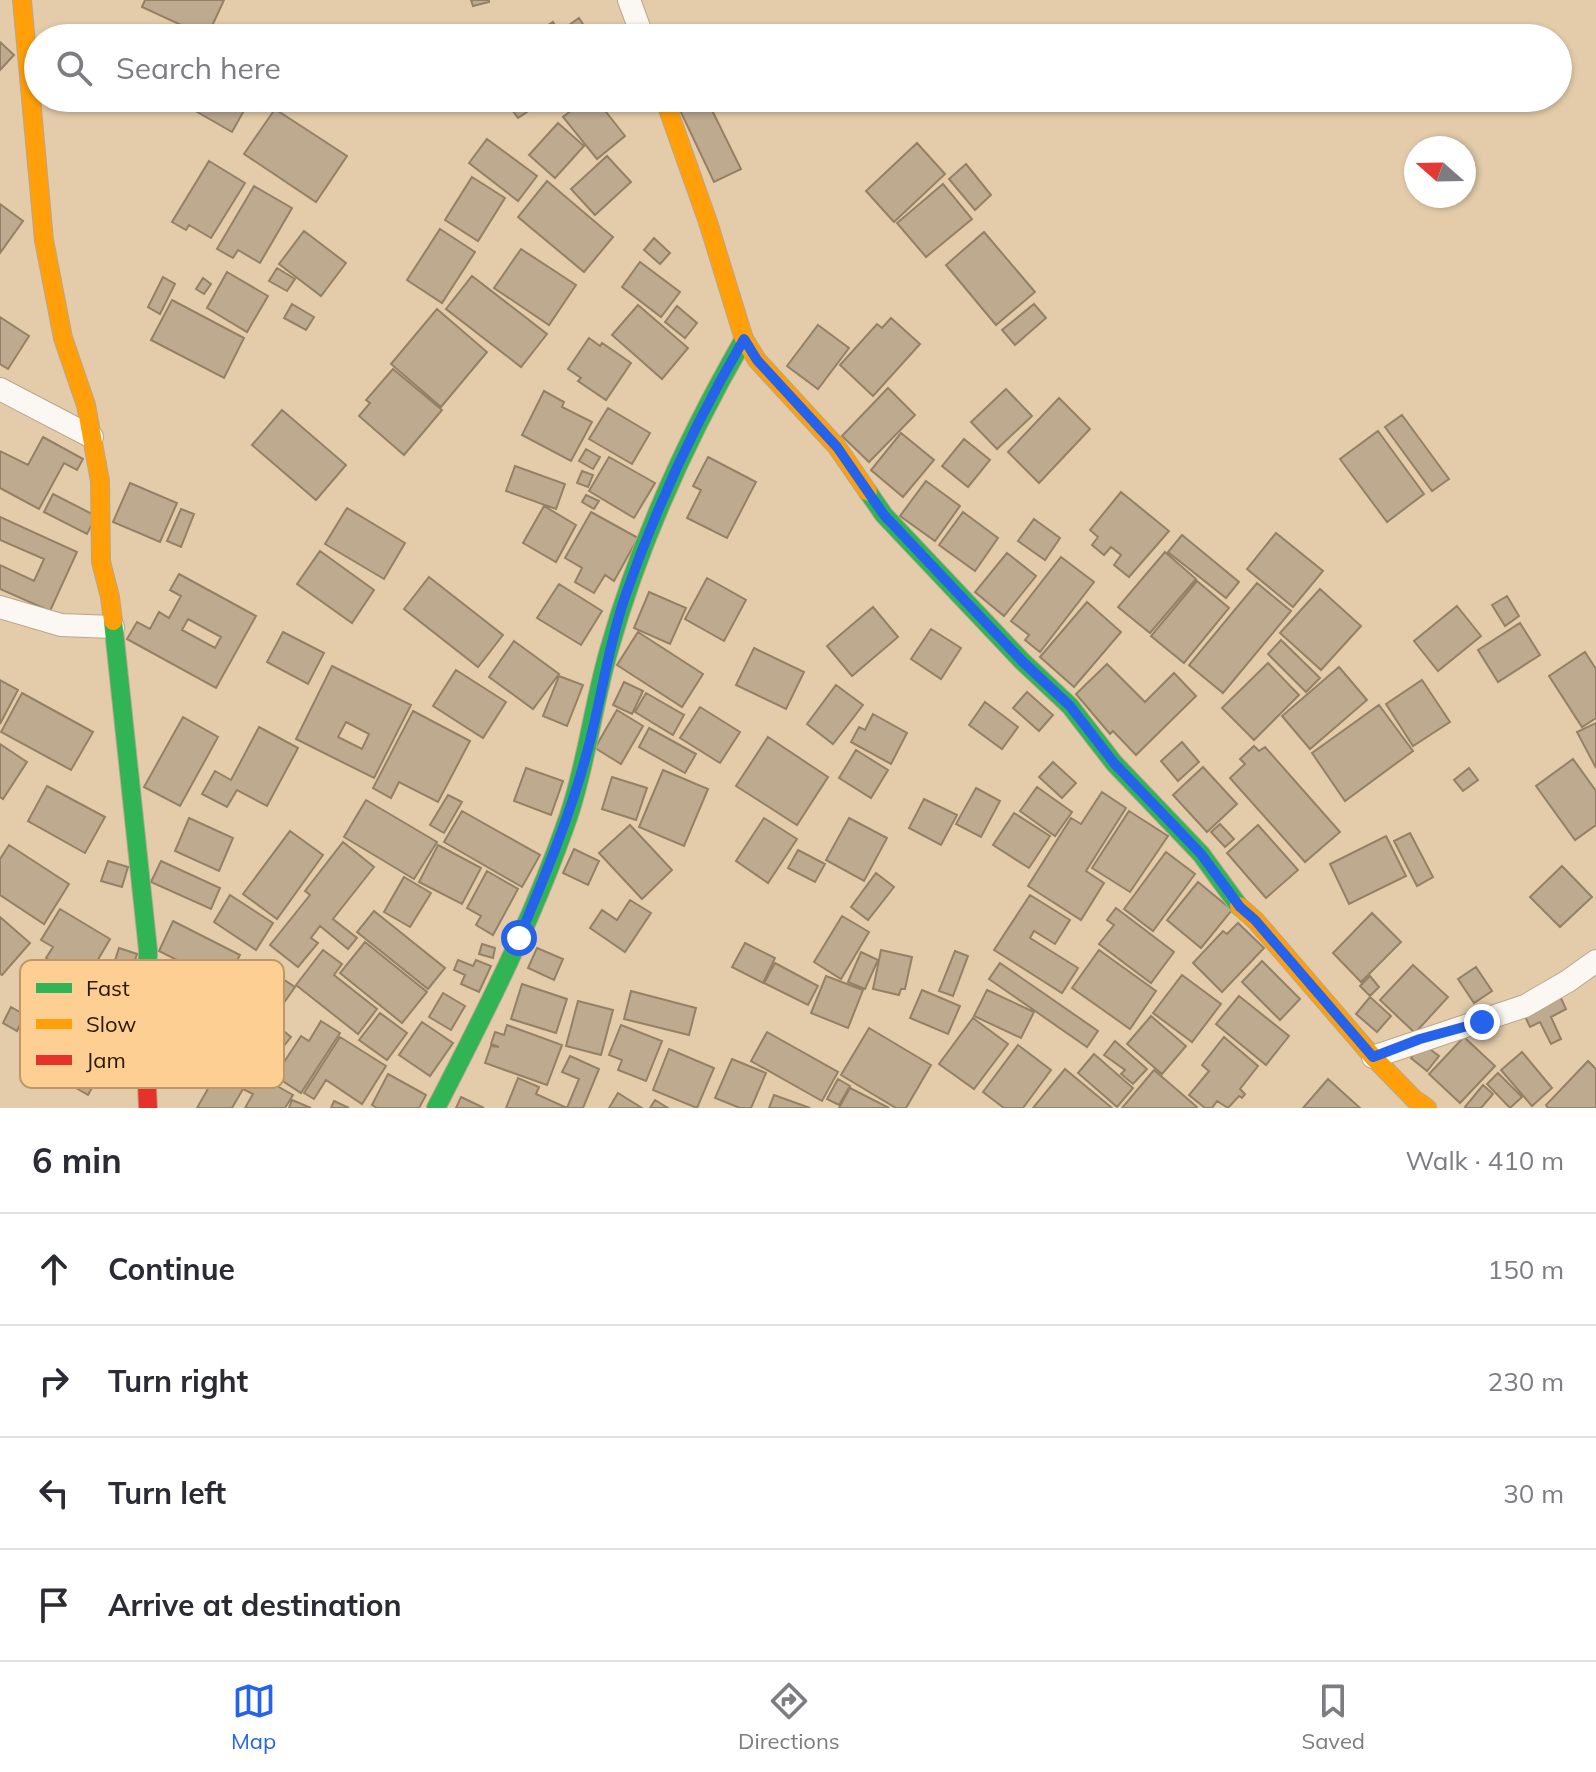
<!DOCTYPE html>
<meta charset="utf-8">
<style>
:root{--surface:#fff;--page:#f2f2f3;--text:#2b2b33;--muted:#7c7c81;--line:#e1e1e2;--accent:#2563eb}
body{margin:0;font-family:Mulish,sans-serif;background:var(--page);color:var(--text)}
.compass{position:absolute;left:1404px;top:136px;width:72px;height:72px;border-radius:50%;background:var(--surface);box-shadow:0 2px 6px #0004;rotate:290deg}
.stop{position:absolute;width:24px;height:24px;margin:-18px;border:6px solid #2563eb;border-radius:50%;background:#fff}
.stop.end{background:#2563eb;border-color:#fff;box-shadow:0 2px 8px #0008}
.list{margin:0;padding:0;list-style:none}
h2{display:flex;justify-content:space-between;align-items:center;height:104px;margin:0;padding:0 32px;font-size:34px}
h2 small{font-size:26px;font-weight:400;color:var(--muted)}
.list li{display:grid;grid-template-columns:52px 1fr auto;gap:24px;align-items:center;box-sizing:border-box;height:112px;padding:0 32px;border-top:2px solid var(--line)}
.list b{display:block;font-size:30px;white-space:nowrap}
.list em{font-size:26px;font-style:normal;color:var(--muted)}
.icon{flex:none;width:44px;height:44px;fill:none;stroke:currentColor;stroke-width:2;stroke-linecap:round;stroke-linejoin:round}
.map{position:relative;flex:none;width:1596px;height:1108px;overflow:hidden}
.search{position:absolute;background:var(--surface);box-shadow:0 2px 6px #0004;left:24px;right:24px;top:24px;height:88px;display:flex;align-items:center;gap:20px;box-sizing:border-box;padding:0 28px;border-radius:44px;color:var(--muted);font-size:30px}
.sheet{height:552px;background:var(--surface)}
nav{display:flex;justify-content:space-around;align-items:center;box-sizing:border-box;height:112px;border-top:2px solid var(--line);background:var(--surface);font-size:22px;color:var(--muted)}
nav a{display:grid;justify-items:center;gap:4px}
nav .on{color:var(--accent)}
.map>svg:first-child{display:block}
.building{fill:#bdaa8f;stroke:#948165;stroke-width:2;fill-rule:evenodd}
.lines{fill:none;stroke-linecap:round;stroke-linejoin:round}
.street-casing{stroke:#b9a68b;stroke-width:24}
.fast-casing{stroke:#b9a68b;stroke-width:20}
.slow-casing{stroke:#b9a68b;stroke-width:20}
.jam-casing{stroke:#b9a68b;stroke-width:20}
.street{stroke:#fbf7f2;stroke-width:22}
.fast{stroke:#30b455;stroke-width:18}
.slow{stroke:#ff9f0a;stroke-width:18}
.jam{stroke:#e5322d;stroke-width:18}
.route{stroke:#2563eb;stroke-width:10}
.key{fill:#fdcf92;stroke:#bd9866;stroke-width:2}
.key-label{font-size:22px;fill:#291801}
</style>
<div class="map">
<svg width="1596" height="1108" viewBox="0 0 1596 1108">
<rect width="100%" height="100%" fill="#e4ccaa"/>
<path class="building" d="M145,0H224L207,37L142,7Z
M471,0H489V2L473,6Z
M579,18L592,38H571L565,28Z
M553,22L563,38H528Z
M0,42L14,55L0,70Z
M173,98H251L232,132Z
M520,98H526L533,108L518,118L509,106Z
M587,98H595L625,136L597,159L563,117Z
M694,98H706L741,169L714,182L678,106Z
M275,109L347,156L316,202L244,154Z
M558,123L584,146L555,178L529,155Z
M487,139L537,176L518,201L469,163Z
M917,143L945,174L894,222L866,191Z
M607,156L631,182L595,215L571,189Z
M209,161L245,183L211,238L189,225L186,230L172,222Z
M966,164L991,195L975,210L949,179Z
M472,177L505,198L478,241L445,220Z
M547,181L613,237L584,272L518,217Z
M943,184L972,219L926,257L897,223Z
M254,186L292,208L260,263L238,250L233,258L217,249Z
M0,204L23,221L0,253Z
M440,229L475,252L442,303L407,280Z
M304,231L346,263L321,296L279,264Z
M984,232L1035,292L996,325L946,265Z
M654,238L670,253L660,264L644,250Z
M521,249L576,285L549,325L494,288Z
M640,262L680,292L661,317L622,287Z
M277,268L295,279L287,291L269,281Z
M227,272L268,296L247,332L207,308Z
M472,276L547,334L521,367L446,309Z
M163,277L175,284L160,314L148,307Z
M203,278L211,284L204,294L196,289Z
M172,300L244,338L224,378L151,340Z
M292,304L314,317L306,330L284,318Z
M1034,304L1046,318L1015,345L1002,330Z
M638,305L688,348L662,379L612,335Z
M677,306L697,323L685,338L665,322Z
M437,309L487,352L441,407L391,364Z
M0,317L29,336L8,369L0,364Z
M891,318L920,344L873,396L840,365L877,324L882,328Z
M818,325L849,348L818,389L787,366Z
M589,338L600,346L602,343L631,363L606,400L578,381L581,378L568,369Z
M393,369L442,410L404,455L359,416L370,403L366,400Z
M888,388L915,415L869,462L842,436Z
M1006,389L1032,416L997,449L971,422Z
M544,391L564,402L562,407L592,422L571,461L522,435Z
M1059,398L1090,429L1039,483L1008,452Z
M608,408L650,433L632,464L589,439Z
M282,410L346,465L316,500L252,445Z
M1402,415L1449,479L1432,491L1385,427Z
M1378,431L1424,494L1387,522L1340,459Z
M901,433L934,460L903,497L871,470Z
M43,437L83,459L77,470L64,463L39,509L0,488V451L28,465Z
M964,439L990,460L968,487L942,466Z
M586,449L600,457L593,469L579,461Z
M609,457L655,483L634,518L589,491Z
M708,457L756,482L727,538L687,518L701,490L693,486Z
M515,466L565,484L556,509L506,491Z
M582,471L593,475L588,487L577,483Z
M926,481L960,506L935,541L900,516Z
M130,483L177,503L160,542L113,522Z
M1121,492L1169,531L1129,577L1114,565L1121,555L1111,547L1104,555L1092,545L1098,537L1090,530Z
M53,494L96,516L87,534L44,512Z
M586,495L599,501L594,509L582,502Z
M544,506L576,525L556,562L523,543Z
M347,508L405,543L384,579L325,544Z
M181,509L194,514L181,547L167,541Z
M591,512L638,538L614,581L605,575L594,593L575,582L582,568L565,558Z
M963,512L998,538L975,571L939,545Z
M0,517L77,552L50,611L0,589V565L34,581L44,559L0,540Z
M1034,519L1060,538L1045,560L1018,541Z
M1276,533L1323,571L1293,607L1247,569Z
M1182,535L1239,582L1226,598L1168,552Z
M320,551L374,590L352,623L297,584Z
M1165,552L1196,579L1150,633L1118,607Z
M1007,553L1036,576L1004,616L975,592Z
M1061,557L1094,582L1040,652L1025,640L1029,635L1011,621Z
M179,574L256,616L216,688L127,639L137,622L150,629L159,612L169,618L181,596L170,590ZM188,619L221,637L215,648L182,630Z
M429,577L503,635L478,667L404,609Z
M707,578L746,600L724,641L685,619Z
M1197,581L1229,608L1184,663L1151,636Z
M1257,583L1291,611L1223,693L1189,665Z
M559,584L602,611L581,645L537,618Z
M1320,589L1361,626L1321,670L1280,633Z
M649,592L686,608L670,644L634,628Z
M1507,596L1519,616L1505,626L1492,605Z
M1087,602L1121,632L1074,687L1040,657Z
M1457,606L1481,636L1438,671L1414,641Z
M873,607L898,637L852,676L827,646Z
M1520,623L1540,655L1498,682L1478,650Z
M931,629L961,648L941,679L911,659Z
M283,632L324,653L308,684L267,662Z
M638,632L703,674L682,707L617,665Z
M1281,640L1320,678L1306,692L1268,654Z
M514,641L559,674L533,709L489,677Z
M754,648L804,672L786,709L736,685Z
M1585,652L1596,669V718L1582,727L1549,676Z
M1268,663L1299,695L1254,740L1222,708Z
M1107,664L1145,702L1174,673L1196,696L1136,755L1113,731L1110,734L1076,694Z
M332,666L411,705L374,778L296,739ZM346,722L369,734L362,749L338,737Z
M1339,667L1367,700L1310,749L1282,716Z
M456,670L506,702L483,738L433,706Z
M559,676L583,685L567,726L543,716Z
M0,680L18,690L0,724Z
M1422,680L1450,722L1413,746L1386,704Z
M624,682L643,691L632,714L613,705Z
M836,685L863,705L833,744L807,724Z
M1027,692L1053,715L1039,731L1013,708Z
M22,693L93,732L71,770L1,732Z
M646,693L684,715L673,735L635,712Z
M985,702L1018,727L1002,749L969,725Z
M1379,705L1413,751L1345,801L1312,753Z
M700,707L740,732L720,763L680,738Z
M617,710L643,726L621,764L595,748Z
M413,711L470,741L438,802L399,782L391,798L373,788Z
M873,714L907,733L891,764L851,742L859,727L865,730Z
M183,717L218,737L180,806L144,787Z
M1596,723V768L1577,732Z
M259,727L298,748L267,806L237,790L227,807L202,794L215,771L231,780Z
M649,728L696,754L685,773L639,747Z
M768,737L828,777L797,825L736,786Z
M1182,742L1199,762L1178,781L1161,761Z
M0,744L27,762L3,799L0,797Z
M1254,746L1259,751L1265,747L1340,832L1305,862L1230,778L1245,764L1240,759Z
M856,750L888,770L871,798L839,778Z
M1573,759L1596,791V825L1575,840L1536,786Z
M1053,762L1076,783L1062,798L1039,777Z
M1203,767L1237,804L1207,832L1173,795Z
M526,768L563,781L551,815L514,801Z
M1469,768L1478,780L1463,791L1454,780Z
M663,770L708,789L684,846L639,827Z
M612,777L647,788L636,820L602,809Z
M47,786L105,817L85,853L28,821Z
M1037,787L1072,812L1055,836L1020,811Z
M976,788L1000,801L981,837L956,824Z
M1102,792L1126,808L1086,871L1104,883L1081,920L1028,886L1071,818L1081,824Z
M448,795L462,802L444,833L430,825Z
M924,799L957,815L941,845L909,828Z
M366,800L437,842L414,879L344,837Z
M462,811L540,855L522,887L444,842Z
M1129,811L1168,836L1130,892L1092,868Z
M1014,813L1050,836L1029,868L993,845Z
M189,818L233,838L219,871L175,851Z
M764,818L797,839L768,883L736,861Z
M849,818L887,838L864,881L826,860Z
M1220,824L1234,839L1225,847L1211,832Z
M630,825L672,870L642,899L599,853Z
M1258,825L1298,870L1266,898L1227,853Z
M290,831L323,855L277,919L243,894Z
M1410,833L1433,877L1417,886L1394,841Z
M1386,836L1406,876L1349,904L1330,864Z
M343,842L374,867L333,919L357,938L348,949L320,926L311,938L318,943L298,967L270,945L310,895L305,891Z
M9,845L69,884L44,924L0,895V859Z
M438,845L481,868L462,904L419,882Z
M574,849L599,861L588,885L563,873Z
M798,850L825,864L815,882L788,868Z
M1166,852L1195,874L1153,931L1124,909Z
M108,861L128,867L122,887L101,881Z
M161,861L220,888L211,909L151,882Z
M1562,866L1592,897L1560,927L1530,897Z
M487,871L518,889L493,935L476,925L481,916L467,908Z
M876,873L894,887L868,920L851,907Z
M404,877L431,893L410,927L384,912Z
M1198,882L1232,910L1201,948L1167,920Z
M230,895L273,923L256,950L214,922Z
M1030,895L1070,920L1055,944L1034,931L1030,938L1078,968L1062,993L994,950Z
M630,900L651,913L625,952L590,928L602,910L617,920Z
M1116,908L1174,952L1151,983L1099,944L1114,925L1107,920Z
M60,909L110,939L85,982L46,958L53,947L41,940Z
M374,911L445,968L428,989L357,932Z
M1372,913L1401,942L1361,982L1333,953Z
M842,916L869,932L841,979L814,962Z
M0,917L30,943L2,975L0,974Z
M173,921L240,955L211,1011L179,994L175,1002L165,997L170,987L162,983L171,967L182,972L185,964L159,951Z
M1238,923L1264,948L1222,992L1193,963L1223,931L1227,934Z
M365,942L427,992L402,1023L340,973Z
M745,943L775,958L763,983L732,967Z
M482,944L495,948L493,958L479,954Z
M119,948L137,954L124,997L105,991Z
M537,948L563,959L554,980L528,968Z
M323,950L342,964L334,975L377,1009L358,1034L296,985Z
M881,950L912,957L905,989H901L899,995L873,989Z
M1099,950L1156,991L1130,1029L1072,988Z
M955,951L968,956L953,996L939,991Z
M861,952L878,960L865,989L848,982Z
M458,960L473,966L476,960L491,966L479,992L461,984L465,975L454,970Z
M1262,961L1300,999L1280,1020L1242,982Z
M775,963L818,986L808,1005L764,983Z
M1000,963L1098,1031L1087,1047L989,979Z
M1413,965L1448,997L1415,1033L1380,1000Z
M1476,967L1492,991L1474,1003L1458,979Z
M269,970L295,987L278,1011L253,994Z
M1182,975L1221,1004L1192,1042L1153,1013Z
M826,976L863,990L848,1028L811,1013Z
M1370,976L1379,987L1370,996L1360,986Z
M522,984L567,999L556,1033L511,1019Z
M922,990L960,1006L948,1034L910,1018Z
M987,990L1034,1012L1021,1038L974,1016Z
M631,991L696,1008L689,1035L624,1019Z
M443,993L465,1006L451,1030L429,1017Z
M1559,994L1566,1009L1551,1017L1561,1039L1551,1044L1540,1022L1530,1027L1523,1012Z
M1239,996L1289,1036L1266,1065L1216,1024Z
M1370,997L1391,1016L1377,1032L1356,1014Z
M578,1001L613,1010L601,1055L566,1046Z
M252,1006L291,1037L264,1071L225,1040Z
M11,1007L25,1015L17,1031L3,1023Z
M380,1013L407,1033L387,1060L359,1040Z
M1151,1016L1186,1046L1162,1074L1127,1044Z
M973,1018L1008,1044L974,1089L939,1064Z
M321,1021L340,1033L301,1093L275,1076L301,1036L309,1041Z
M422,1022L453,1043L430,1076L399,1055Z
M507,1025L562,1045L547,1085L485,1063L491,1046L499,1047L491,1044L495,1032L504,1035Z
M621,1025L662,1041L646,1081L618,1070L622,1060L609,1055Z
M40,1026L106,1063L88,1095L22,1057Z
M869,1028L931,1065L906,1108H896L841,1075Z
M767,1032L838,1072L822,1101L751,1061Z
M340,1037L386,1066L362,1104L326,1080L314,1099L304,1093Z
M1224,1037L1258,1066L1240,1089L1245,1094L1242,1098L1239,1096L1228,1108L1217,1101L1212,1108H1205L1189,1095L1209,1071L1202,1065Z
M1464,1037L1495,1066L1460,1103L1429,1074Z
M1115,1041L1147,1069L1133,1084L1121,1074L1125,1070L1104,1055Z
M1423,1044L1439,1056L1427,1071L1411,1058Z
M1018,1045L1051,1070L1023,1108H1004L983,1092Z
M669,1049L714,1068L697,1108L653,1090Z
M1522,1052L1552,1088L1532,1106L1501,1070Z
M1094,1054L1133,1088L1117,1107L1078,1073Z
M570,1056L599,1069L583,1108H506L518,1078L539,1087L536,1094L567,1108L579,1079L562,1072Z
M226,1057L293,1095L285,1108H245L253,1094L243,1089L232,1108H197Z
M732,1059L766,1073L751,1108H740L715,1098Z
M1588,1061L1596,1069V1108H1548L1546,1105Z
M1065,1069L1112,1108H1033Z
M1154,1070L1197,1107L1196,1108H1122Z
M1498,1073L1522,1097L1510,1108L1487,1084Z
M388,1074L426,1095L419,1108H377L372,1105Z
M838,1079L850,1086L839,1105L827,1099Z
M1328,1079L1360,1108H1303Z
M1483,1085L1493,1094L1481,1108H1467L1465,1107Z
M850,1088L889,1108H839Z
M618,1093L642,1108H609Z
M774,1095L810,1108H769Z
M461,1097L484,1108H456Z
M292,1100L311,1108H289Z
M655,1100L668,1108H650Z
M334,1101L349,1108H331Z"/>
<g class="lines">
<defs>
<path id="street" d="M629,0L643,38
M0,389L92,437
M0,607L61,625L113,627
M1373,1057L1525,1006L1568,981L1596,961"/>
<path id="fast" d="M868,492L884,515L1022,661L1070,706L1114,763L1201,854L1239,906
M113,621L148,950L147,987
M436,1108C485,1013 534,917 569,815C587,761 593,705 609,650C640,540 687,438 744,339"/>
<path id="slow" d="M22,0L44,240L63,338L86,405L100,481L101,562L110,597L113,621
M664,98L708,222L744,339L757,360L837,447L868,492
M1239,906L1255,920L1373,1057L1414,1099L1427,1108"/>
<path id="jam" d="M147,987L145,1042L148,1108"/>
</defs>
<use href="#street" class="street-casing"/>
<use href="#fast" class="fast-casing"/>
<use href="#slow" class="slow-casing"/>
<use href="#jam" class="jam-casing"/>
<use href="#street" class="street"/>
<use href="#fast" class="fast"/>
<use href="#slow" class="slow"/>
<use href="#jam" class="jam"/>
</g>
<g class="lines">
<path class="route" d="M519,938C544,878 569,819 586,756C601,703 607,649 625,597C656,507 696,421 744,339L757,360L837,447L884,515L1022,661L1070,706L1114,763L1201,854L1240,907L1255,920L1373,1057L1420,1039L1482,1022"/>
</g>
<rect x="20" y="960" width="264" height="128" rx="12" class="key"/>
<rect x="36" y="983" width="36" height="10" fill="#30b455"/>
<rect x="36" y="1019" width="36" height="10" fill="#ff9f0a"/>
<rect x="36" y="1055" width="36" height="10" fill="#e5322d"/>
<g class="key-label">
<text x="86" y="996">Fast</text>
<text x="86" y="1032">Slow</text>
<text x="86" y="1068">Jam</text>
</g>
</svg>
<svg class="compass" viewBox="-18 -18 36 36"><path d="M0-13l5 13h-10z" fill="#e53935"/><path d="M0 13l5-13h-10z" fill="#7c7c81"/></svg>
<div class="stop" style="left:519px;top:938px"></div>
<div class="stop end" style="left:1482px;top:1022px"></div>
<div class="search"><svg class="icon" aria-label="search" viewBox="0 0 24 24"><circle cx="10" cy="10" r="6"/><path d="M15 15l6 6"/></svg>Search here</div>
</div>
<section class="sheet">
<h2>6 min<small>Walk · 410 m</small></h2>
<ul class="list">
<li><svg class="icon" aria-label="ahead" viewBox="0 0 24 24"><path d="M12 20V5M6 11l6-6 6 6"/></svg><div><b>Continue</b></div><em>150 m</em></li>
<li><svg class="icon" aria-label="right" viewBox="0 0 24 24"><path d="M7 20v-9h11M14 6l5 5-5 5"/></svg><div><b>Turn right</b></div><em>230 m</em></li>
<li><svg class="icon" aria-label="left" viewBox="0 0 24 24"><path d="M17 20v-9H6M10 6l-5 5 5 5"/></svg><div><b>Turn left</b></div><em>30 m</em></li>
<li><svg class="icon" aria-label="arrive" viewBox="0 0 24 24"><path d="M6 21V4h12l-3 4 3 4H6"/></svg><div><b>Arrive at destination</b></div></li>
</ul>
</section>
<nav>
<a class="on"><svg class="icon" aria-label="map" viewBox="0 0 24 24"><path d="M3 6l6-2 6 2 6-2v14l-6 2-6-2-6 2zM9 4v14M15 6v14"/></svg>Map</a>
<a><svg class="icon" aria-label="directions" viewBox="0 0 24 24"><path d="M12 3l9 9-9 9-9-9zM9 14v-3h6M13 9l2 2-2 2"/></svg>Directions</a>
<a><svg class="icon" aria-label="saved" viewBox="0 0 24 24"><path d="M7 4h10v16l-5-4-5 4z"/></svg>Saved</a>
</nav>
